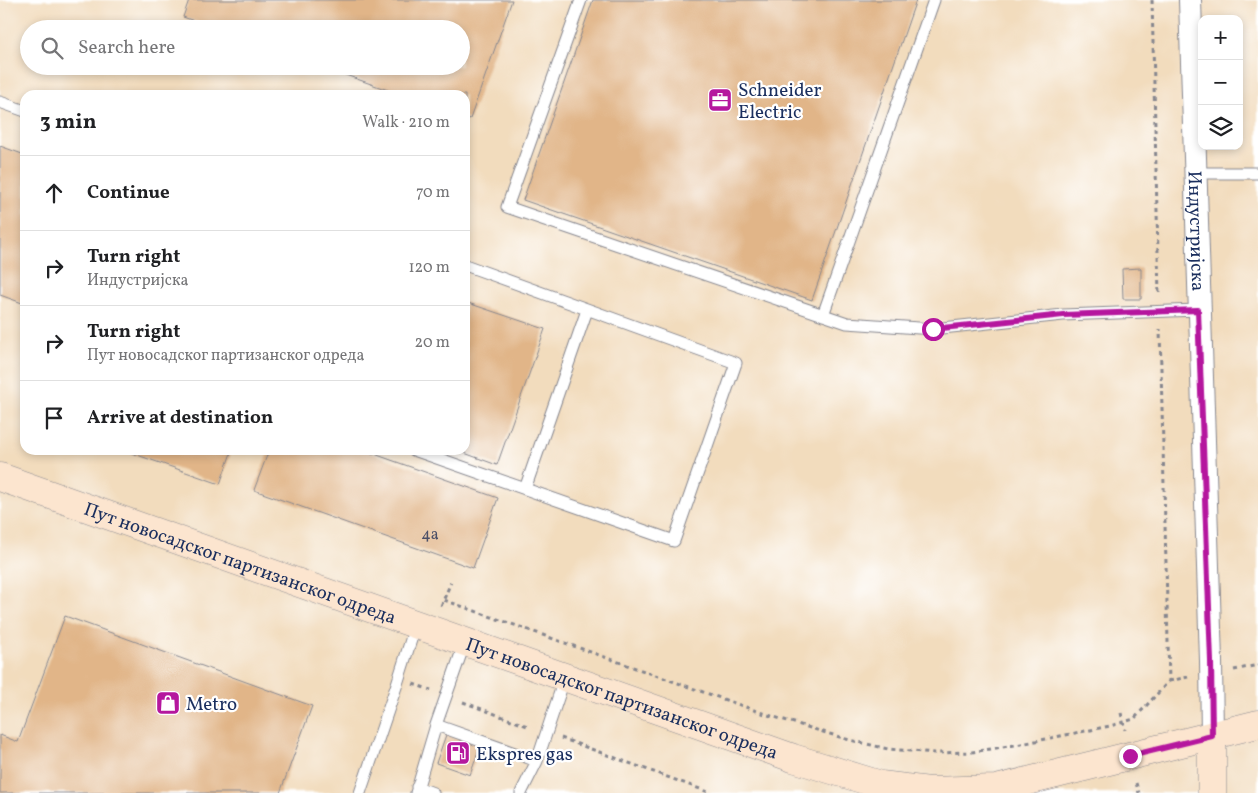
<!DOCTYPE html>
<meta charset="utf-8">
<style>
:root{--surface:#fff;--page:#f6f6f6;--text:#202124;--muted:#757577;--line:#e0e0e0}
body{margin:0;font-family:Vollkorn,serif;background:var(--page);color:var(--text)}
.controls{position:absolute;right:15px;top:15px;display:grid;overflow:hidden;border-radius:10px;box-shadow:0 2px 8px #0003}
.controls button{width:45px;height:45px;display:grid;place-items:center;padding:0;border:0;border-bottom:1px solid var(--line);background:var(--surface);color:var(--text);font:25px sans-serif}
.stop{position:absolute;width:15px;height:15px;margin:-11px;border:4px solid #b5179e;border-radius:50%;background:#fff}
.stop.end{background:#b5179e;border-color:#fff;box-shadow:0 1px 5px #0008}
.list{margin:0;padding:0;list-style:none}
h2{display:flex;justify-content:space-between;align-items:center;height:65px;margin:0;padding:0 20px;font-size:21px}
h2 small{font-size:16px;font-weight:400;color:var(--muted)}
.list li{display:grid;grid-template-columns:32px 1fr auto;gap:15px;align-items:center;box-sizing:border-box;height:75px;padding:0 20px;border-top:1px solid var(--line)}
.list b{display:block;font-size:19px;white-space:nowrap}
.list p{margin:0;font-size:16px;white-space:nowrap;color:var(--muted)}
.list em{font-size:16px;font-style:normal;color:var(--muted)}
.icon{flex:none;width:28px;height:28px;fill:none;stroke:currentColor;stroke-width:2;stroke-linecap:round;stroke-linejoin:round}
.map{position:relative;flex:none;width:1258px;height:793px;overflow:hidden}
.search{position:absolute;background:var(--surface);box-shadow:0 2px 8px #0003;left:20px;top:20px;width:450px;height:55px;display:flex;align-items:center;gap:12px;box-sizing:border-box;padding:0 18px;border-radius:28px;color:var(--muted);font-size:19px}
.panel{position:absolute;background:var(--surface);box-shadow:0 2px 8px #0003;left:20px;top:90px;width:450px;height:365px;border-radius:15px}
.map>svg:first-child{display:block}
.building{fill:#e1b588}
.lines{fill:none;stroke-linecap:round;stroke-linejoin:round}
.lane-casing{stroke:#86868e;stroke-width:13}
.street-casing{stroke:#86868e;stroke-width:24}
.secondary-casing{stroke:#86868e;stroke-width:29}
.path{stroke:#86868e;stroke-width:3;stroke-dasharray:4 4;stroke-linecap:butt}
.lane{stroke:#fff;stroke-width:11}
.street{stroke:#fff;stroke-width:22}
.secondary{stroke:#fce5cf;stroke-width:28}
.route{stroke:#b5179e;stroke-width:6}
.labels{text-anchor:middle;stroke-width:4.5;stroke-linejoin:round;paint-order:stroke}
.number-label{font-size:16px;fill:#4c5068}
.poi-label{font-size:19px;fill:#1b2f5e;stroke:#fff;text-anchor:start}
.street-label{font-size:19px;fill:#1b2f5e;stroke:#fff}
</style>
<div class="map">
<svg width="1258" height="793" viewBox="0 0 1258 793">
<rect width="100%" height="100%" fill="#fff"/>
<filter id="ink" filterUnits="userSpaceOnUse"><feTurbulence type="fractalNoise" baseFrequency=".02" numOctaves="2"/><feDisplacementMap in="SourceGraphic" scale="10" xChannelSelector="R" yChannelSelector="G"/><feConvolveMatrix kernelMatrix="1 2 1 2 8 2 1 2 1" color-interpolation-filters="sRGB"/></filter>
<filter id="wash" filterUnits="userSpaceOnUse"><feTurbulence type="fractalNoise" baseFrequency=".0096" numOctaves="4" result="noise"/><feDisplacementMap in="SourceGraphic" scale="20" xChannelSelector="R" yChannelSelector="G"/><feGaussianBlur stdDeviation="1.12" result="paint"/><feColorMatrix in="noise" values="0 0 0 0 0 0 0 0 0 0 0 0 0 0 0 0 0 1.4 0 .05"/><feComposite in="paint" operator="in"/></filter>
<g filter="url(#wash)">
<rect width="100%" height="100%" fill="#f2dcbd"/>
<g id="blocks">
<path class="building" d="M189,0H512L470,119L465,117V95H402L323,67L461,66V29H217L183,17Z
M593,0H916L812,300L523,200Z
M0,146L25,155V304L0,295Z
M1141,268V299H1123L1122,269Z
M465,302L545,329L497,465L456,450H465Z
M123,450H232L220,484Z
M269,450H363L498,498L473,568L254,490Z
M65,616L312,706L280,793H0V735L18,742Z
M447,732L481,744L470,775L436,763Z"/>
</g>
</g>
<g filter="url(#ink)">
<use href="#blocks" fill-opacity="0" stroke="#86868e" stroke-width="1"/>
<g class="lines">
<defs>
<path id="lane" d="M581,0L507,207L847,323L933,329L1063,315L1198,310
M0,102L25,111
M1196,173H1258
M823,315L934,0
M414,450L674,541L736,363L465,265
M525,489L587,310
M465,642L436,725L537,761L565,677
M417,787L433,793
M360,793L397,684L416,624
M416,793L436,725
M521,793L537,761"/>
<g id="street">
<path id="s1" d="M1190,0L1211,661L1212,736"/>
</g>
<g id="secondary">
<path id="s2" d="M0,477L793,758L881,785L929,791L996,789L1258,724"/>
<path d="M1212,736V793"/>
</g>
</defs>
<use href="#lane" class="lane-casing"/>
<use href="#street" class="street-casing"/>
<use href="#secondary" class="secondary-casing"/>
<path class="path" d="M1152,0L1159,296
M444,600L768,715L846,739L888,749L935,753L972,752L1021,744L1110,726L1134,719L1169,681L1160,329
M441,606L451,582
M1234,670L1258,665
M1169,681L1188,677
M413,684L431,690
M463,702L530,727
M1121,713L1125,730
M561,738L711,793
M1136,783L1139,793"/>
<use href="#lane" class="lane"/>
<use href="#street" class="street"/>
<use href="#secondary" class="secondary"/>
</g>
</g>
<g class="lines" filter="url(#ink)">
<path class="route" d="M933,329L1063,315L1198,310L1211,661L1212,736L1130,756"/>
</g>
<defs>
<symbol id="office-square" viewBox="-11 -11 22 22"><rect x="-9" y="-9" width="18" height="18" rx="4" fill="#b5179e" stroke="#fff"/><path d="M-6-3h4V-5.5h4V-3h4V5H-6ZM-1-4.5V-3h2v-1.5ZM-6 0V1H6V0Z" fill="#fff"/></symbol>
<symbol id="shop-square" viewBox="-11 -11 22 22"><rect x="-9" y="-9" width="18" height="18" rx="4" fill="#b5179e" stroke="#fff"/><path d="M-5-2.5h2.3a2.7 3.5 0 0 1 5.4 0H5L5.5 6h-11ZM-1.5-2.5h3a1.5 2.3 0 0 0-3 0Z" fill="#fff"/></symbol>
<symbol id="fuel-square" viewBox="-11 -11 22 22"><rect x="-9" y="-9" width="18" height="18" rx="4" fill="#b5179e" stroke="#fff"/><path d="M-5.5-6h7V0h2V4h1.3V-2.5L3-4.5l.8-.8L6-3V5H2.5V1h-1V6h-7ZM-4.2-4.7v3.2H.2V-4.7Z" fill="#fff"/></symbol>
</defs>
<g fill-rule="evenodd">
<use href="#office-square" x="706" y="86" width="28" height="28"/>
<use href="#shop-square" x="154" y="689" width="28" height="28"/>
<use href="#fuel-square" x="444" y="739" width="28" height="28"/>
</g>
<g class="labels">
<g class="number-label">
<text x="430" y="539">4a</text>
</g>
<g class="poi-label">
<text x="738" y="96">Schneider<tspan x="738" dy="22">Electric</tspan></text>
<text x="186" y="710">Metro</text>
<text x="476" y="760">Ekspres gas</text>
</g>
<g class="street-label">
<text dy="7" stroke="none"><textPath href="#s1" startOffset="231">Индустријска</textPath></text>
<text dy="7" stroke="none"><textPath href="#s2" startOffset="255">Пут новосадског партизанског одреда</textPath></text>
<text dy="7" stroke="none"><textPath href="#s2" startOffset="660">Пут новосадског партизанског одреда</textPath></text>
</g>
</g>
</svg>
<div class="controls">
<button>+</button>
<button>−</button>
<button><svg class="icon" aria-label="layers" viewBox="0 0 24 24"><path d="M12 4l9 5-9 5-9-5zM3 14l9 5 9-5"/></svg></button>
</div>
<div class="stop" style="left:933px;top:329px"></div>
<div class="stop end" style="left:1130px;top:756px"></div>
<div class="search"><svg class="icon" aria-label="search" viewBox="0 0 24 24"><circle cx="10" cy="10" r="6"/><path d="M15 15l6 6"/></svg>Search here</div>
<section class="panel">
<h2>3 min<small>Walk · 210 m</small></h2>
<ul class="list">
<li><svg class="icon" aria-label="ahead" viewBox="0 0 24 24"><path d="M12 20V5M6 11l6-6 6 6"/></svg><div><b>Continue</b></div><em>70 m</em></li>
<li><svg class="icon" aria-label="right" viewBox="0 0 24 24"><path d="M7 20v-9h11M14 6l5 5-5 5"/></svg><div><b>Turn right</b><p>Индустријска</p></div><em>120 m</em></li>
<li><svg class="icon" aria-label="right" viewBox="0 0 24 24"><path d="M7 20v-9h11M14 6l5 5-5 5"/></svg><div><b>Turn right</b><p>Пут новосадског партизанског одреда</p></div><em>20 m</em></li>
<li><svg class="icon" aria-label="arrive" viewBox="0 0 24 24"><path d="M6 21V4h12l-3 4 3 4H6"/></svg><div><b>Arrive at destination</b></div></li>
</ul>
</section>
</div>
